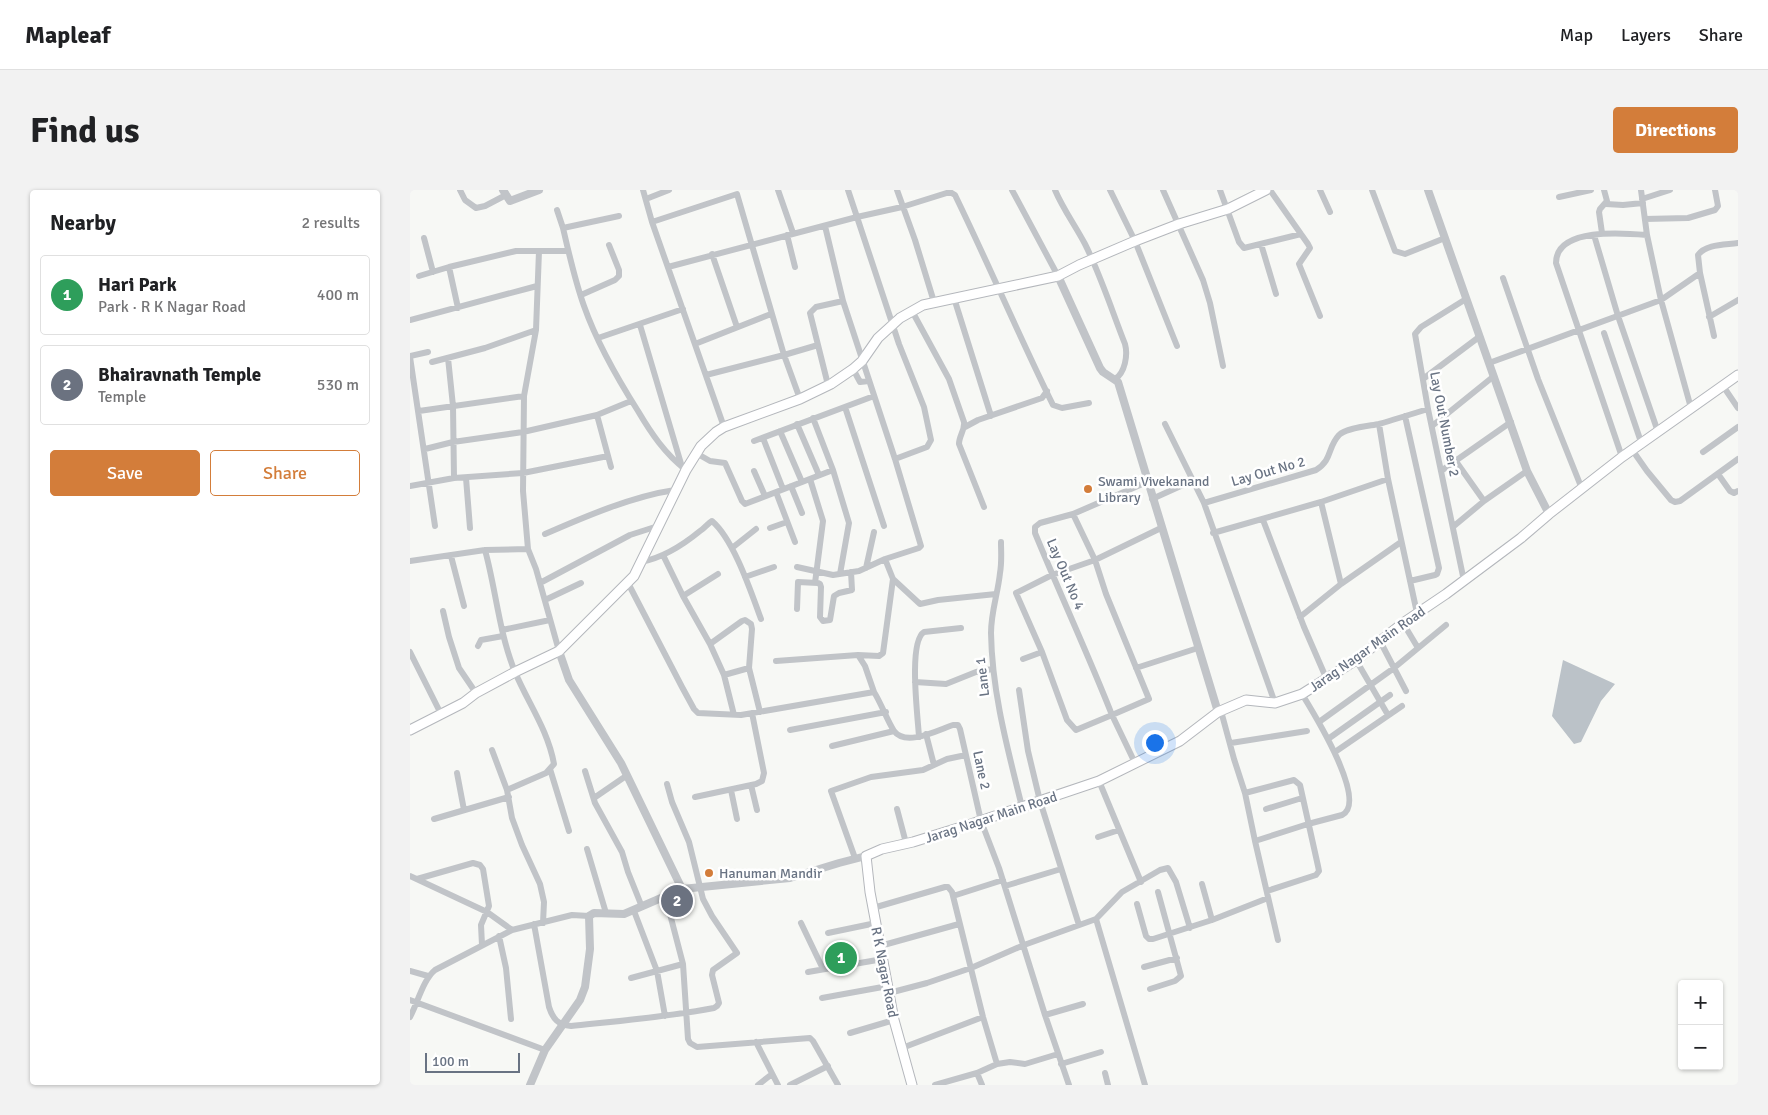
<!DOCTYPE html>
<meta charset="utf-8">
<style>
:root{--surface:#fff;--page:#f2f2f2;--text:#202124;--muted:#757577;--line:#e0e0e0;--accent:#d37d3a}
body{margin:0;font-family:Signika,sans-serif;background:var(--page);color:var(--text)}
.controls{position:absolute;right:15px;bottom:15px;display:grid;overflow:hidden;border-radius:5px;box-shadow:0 1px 4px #0004}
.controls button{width:45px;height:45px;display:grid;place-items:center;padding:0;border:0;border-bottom:1px solid var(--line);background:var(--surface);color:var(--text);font:25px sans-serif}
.scale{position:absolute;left:15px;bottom:12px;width:95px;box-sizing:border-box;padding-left:5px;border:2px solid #697383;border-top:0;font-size:14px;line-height:18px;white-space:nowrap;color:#697383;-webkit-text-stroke:4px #fff;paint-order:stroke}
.you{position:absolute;left:744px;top:552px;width:18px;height:18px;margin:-12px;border:4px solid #fff;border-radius:50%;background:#1a73e8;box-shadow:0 0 0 8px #1a73e833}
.badge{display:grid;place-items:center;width:32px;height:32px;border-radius:50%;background:var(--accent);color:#fff;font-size:16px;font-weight:700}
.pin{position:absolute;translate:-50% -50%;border:2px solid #fff;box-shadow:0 1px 5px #0006}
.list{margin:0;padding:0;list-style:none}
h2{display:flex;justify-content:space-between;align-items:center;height:65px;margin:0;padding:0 20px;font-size:21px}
h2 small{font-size:16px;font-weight:400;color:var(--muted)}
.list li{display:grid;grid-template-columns:32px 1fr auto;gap:15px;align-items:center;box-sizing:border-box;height:80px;margin:0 10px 10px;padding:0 10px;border:1px solid var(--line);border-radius:5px}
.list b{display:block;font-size:19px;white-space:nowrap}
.list p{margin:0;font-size:16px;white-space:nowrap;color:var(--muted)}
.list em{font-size:16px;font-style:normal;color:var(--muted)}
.actions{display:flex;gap:10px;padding:15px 20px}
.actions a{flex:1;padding:11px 0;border:1px solid var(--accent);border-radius:5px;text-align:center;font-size:18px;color:var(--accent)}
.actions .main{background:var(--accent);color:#fff}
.map{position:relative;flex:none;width:1328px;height:895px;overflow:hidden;border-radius:5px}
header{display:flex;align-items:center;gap:30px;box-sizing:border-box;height:70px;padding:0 25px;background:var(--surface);border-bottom:1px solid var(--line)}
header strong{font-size:24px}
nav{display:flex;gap:28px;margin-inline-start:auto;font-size:18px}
.intro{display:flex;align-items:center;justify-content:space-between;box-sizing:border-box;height:120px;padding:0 30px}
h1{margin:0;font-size:35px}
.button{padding:12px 22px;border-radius:5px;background:var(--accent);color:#fff;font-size:18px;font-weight:700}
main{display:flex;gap:30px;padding:0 30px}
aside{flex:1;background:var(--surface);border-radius:5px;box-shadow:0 1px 4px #0004}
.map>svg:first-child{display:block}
.water{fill:#bbc2c8}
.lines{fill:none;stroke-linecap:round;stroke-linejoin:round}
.secondary-casing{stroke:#b4b7bc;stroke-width:11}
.minor{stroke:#c1c4c8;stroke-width:6}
.tertiary{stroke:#c1c4c8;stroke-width:8}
.secondary{stroke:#fff;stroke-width:9}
.poi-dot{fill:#d37d3a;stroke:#fff;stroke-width:2}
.labels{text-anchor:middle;stroke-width:5;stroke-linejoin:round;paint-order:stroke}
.street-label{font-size:14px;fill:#697383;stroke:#fff}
.poi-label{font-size:14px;fill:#697383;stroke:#fff;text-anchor:start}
</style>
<header>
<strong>Mapleaf</strong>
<nav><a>Map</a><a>Layers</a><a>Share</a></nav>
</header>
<div class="intro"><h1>Find us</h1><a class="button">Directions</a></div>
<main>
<aside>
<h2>Nearby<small>2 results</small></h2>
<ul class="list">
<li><span class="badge" style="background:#2e9e5b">1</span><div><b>Hari Park</b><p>Park · R K Nagar Road</p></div><em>400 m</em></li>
<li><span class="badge" style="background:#6b7280">2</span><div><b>Bhairavnath Temple</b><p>Temple</p></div><em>530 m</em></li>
</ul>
<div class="actions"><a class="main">Save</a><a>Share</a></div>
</aside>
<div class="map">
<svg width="1328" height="895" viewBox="0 0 1328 895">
<rect width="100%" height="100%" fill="#f7f8f5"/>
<path class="water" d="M1153,470L1205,494L1191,511L1171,552L1164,554L1142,526Z"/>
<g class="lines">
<defs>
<path id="secondary" d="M0,540L53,513L66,503L105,482L149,461L224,386L276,280L291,256L306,242L314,237L390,209L421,194L443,179L452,171L468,148L490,128L513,115L648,86L669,75L725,51L769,34L818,19L856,0
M502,895L484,830L460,702L456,666L472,659L503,652L561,634L689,591L770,551L808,522L836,510L865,513L892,504L946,470L993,433L1036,404L1111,348L1139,324L1212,267L1328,185"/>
</defs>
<use href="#secondary" class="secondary-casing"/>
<path class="minor" d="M50,0L55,10L66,18L75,16L96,5
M233,0L242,32L314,237
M368,0L383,43
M438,0L447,27L492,17L540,2L545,5C579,75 609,146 643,215L652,218L679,213
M487,0L505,50L524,112
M602,0L648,86
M645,0C653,19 665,35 675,54C691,86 702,121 715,154C718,165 715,183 705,189
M700,0L725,51L767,156
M753,0L793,90L800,113L813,176
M810,0L829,52L834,58L891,44
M860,0L898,54L900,58L889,74L910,126
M910,0L920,22
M962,0L985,61L995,64L1035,48
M1231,0L1237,45L1251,110L1281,218
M1149,7L1181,0
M236,9L259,0
M1232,9L1260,0
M1196,14L1213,15L1233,13
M147,20L153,38
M209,26L153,38C159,64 165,91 174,116C187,153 207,188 228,221C241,243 255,264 276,280
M1235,29L1278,28L1305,20L1308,16L1305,0
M242,32L327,4L374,165L408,155
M1192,43L1189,22L1190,19L1197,11L1194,0
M377,45L385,77
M1184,45L1208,126L1248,242
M14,48L23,82
M851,54L866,104
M302,64L327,137
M39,77L48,118
M258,77L447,27L489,154L514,217L521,250L517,257L485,269
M9,86L39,77L106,61H158
M1093,88L1128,189L1172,299
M171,105L205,90L209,86V80L199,55
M544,108L581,226
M502,121L539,189L554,232C555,240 549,246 549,254L574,317
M1299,127L1328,110
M0,130L127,96
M230,135L272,277
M1194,143L1232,255
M1304,146L1290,83L1288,65C1296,54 1315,55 1328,53
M188,148L273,119
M285,154L361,124
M0,166L18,162
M0,167L25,336
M38,168L43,216L44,288
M22,172L75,158L126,140
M1079,173L1251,110L1290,83
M443,179L450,192L459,191
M296,185L374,165L390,209
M1013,189L1069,147
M418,195L400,123L406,117L433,111
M1313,196L1328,218
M435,217L474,336
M9,221L114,206
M995,226L1029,378L1027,384L1025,385L1000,391
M403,228L423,280L439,333L430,384
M387,234L409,285
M755,234L794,313L865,513
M969,234L978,289L1007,423
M1022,236L1084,186
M555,237L568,230L632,208L637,201
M370,241L392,292
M353,248L373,299
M344,251L464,206
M15,259L43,252L113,242L187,225
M1223,261L1237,281L1261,310L1265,312L1270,311L1328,269
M1293,262L1328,237
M286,263L300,271L315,273L332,311L335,314L423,280
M1212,267L1146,73C1146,37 1214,43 1237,45
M1045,270L1074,311
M201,277L187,225L221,211
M344,281L355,306
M1031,281L1101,232
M1308,284L1320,301L1324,303L1328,301
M56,288L60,338
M400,289L413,331L405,393
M0,296L44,288L113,283L198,266
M381,296L392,323
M366,302L385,352
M742,309L784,290
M911,312L931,394
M794,313L906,280C923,269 917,258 929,245C936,238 959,236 969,234C986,229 1002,224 1018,219
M663,324L685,370L696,404L739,509L702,525C678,464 650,404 625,343V337L630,333L663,324L737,292
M853,330L894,437L917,490
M1044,336L1074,311L1117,281
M360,338L377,332
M803,343L911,312L978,289
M135,344C174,327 223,306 265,300
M591,352C591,362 592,372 590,383C588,403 581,422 581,443C582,503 598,560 612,617
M322,358L346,339
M118,359L126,379L149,461
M75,360C86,400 89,443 105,482C118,513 138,540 144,574L136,583L97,600
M253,365L273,406L300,454L314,485L324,525
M41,366L54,416
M475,369L483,389L510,414L528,410L586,404
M0,371L75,360L118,359L113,301L114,206L126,140L129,61
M231,372C252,368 273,355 290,341C295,338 298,333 302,331C324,350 341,402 351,429
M387,377L423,385L449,381L475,369L509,358L511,356L485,269L433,111L415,36
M456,378L464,342
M335,387L364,377
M1054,391L1018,219L1005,144L1011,137L1056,109
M130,393L220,345L248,336
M218,393L272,497L284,519L288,523L331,525L464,502C471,513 477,530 484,541C496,557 528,540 543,535H548L550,539L571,631L589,678L635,825L659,895
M273,406L308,384
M135,410L171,393
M387,419L388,392L408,393L410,394L411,397L410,427L413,431L420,430L424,406L429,403L442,400L441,382
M33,421L39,447L49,478L66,503
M890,427L931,394L991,352
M993,433L1008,458
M92,440L140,430
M970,451L996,501
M300,454L332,431L335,430L341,434L342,439L339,478L350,522
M68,456L71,450L93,446
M0,462L31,524
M448,465L469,466L473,463L483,389
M613,469L632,462
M946,470L978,525
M366,471L448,465L455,476L464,502
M726,478L788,458
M314,485L339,478
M505,492L536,494L566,482L582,479
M609,500L618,561L630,611L669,735
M811,521L824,569L835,603L845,651L898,634L932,625C959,612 903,522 892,504
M909,532L984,478L1036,435
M380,540L476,522
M516,544L524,575
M509,547C508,528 498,452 514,442L551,438
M918,549L980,505
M821,553L897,541
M422,556L484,541
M82,560L97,600L102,628L112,655L130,694L134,712L133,733
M925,562L992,516
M725,573L702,525L666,540L657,530L632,462L606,403L642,385L685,370L751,338
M140,579L159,641
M175,581L185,613L212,662L218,682L232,717
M47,583L54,620
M689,591L731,692
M341,595L347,620
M321,600L327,629
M835,603L884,590L890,595L908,676L909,681L906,685L857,701
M285,607L346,594L352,591L354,583L342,523
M184,608L216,586
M487,619L496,653
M856,619L892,608
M24,629L99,607
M688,647L709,640
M845,651L868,750
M177,659L196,723
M445,668L421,601L461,587L513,580L537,569L556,565
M0,686L77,722L102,740
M7,689L63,673L70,675L73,679L79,716L71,735L72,755
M792,694L802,730
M595,696L651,679
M255,705L273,774L278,849L280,853L287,857L400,848L403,851L428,895
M543,706L593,690
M727,714L736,746L739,749H743L802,730L858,708
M463,718L535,697H538L542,702L573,827L587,874L567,883L525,895
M224,721L247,781L255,826
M686,729L712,702L750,680L758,678L766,692L780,738
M391,733L413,779
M124,734L139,817C143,829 148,835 161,836C209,831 257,827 304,818L307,816L309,813L302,785L303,780L327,763L302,726L293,709L279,652L262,612L257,594
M418,743L466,733
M89,746L96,778L101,829
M470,756L549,734
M734,777L767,768
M0,781L18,786
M398,782L473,769
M221,788L273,774
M740,799L765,791L771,786L748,702
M479,803L517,793L561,778L614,755L686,729L735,895
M412,808L478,796
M0,810L135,860
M635,825L673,814
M0,827C8,812 13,790 25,780L102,740L162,725L179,726
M440,843L484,830
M346,852L368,895
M492,858L573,827
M587,874L600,872L615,874L648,864
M651,874L691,862
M567,883L572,895
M695,883L698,895
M348,895L362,884
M380,895L418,876"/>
<path class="tertiary" d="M93,0L100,11L129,0
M1018,0L1117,281L1139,324
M648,86L690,178L693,182L708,192L808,522
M149,461L159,490L211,573L272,699
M120,895L135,860L170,810L175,797L180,759L179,726L184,723L214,724L272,699L380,688L429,673L456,666"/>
<use href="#secondary" class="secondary"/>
</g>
<g class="poi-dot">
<circle cx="678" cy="299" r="5"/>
<circle cx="299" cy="683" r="5"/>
</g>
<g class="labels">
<g class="street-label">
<text transform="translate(1035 234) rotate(79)" y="5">Lay Out Number 2</text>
<text transform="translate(858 281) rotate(-16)" y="5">Lay Out No 2</text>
<text transform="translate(656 384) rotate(67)" y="5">Lay Out No 4</text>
<text transform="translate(957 459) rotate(-35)" y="5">Jarag Nagar Main Road</text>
<text transform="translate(572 487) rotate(-97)" y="5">Lane 1</text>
<text transform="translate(572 580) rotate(78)" y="5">Lane 2</text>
<text transform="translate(581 627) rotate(-18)" y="5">Jarag Nagar Main Road</text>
<text transform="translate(475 782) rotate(79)" y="5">R K Nagar Road</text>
</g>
<g class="poi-label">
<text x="688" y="296">Swami Vivekanand<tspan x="688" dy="16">Library</tspan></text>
<text x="309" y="688">Hanuman Mandir</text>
</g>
</g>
</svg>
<div class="controls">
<button>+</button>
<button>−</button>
</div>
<div class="scale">100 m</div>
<div class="you"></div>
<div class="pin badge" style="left:431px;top:768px;background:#2e9e5b">1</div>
<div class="pin badge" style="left:267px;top:711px;background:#6b7280">2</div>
</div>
</main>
